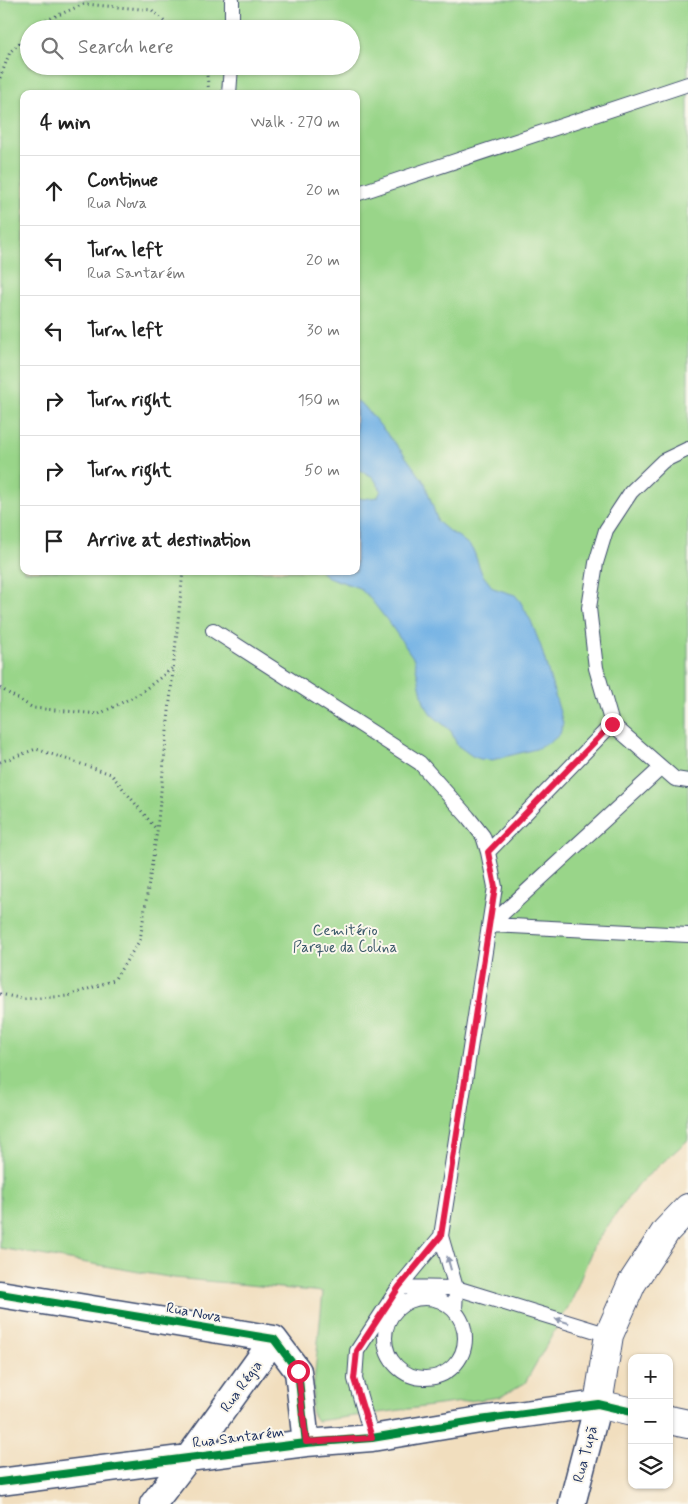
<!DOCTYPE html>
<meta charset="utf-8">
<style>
:root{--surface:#fff;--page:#f2f2f2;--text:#222;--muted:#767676;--line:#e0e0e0}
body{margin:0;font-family:Mynerve,sans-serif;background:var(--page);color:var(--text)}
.controls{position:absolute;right:15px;bottom:15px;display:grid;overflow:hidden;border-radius:10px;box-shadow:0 1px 4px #0004}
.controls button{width:45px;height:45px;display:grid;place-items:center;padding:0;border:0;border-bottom:1px solid var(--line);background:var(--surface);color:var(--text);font:25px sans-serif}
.stop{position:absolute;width:15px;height:15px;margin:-11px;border:4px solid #e11d48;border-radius:50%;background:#fff}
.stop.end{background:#e11d48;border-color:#fff;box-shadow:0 1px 5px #0008}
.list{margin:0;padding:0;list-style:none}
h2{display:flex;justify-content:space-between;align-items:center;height:65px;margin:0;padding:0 20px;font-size:21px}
h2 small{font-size:16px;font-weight:400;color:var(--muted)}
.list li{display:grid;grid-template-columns:32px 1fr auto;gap:15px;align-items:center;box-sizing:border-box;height:70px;padding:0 20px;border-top:1px solid var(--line)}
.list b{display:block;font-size:19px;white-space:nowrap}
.list p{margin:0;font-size:16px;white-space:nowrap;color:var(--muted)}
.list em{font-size:16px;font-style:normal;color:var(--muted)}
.icon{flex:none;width:28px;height:28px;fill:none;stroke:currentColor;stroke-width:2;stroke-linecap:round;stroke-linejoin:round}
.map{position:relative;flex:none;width:688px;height:1504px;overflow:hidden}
.search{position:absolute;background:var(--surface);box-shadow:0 1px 4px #0004;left:20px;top:20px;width:340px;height:55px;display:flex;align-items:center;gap:12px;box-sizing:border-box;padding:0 18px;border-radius:28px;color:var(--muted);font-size:19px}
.panel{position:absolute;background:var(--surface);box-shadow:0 1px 4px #0004;left:20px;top:90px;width:340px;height:485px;border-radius:10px}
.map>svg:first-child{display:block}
.green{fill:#99d589;stroke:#5a8274;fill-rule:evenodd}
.water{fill:#70b0e4;stroke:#4670a1}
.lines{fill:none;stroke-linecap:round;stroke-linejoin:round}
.lane-casing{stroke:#3b496c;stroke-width:16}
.street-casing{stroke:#3b496c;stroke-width:29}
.secondary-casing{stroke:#3b496c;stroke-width:30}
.path{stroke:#3b496c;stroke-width:3;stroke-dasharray:1 4;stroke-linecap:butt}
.lane{stroke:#fff;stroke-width:14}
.street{stroke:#fff;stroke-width:26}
.secondary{stroke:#fff;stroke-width:28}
.cycleway-casing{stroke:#fbf7ec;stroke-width:11}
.cycleway{stroke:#00873e;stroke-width:8}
.oneway{fill:#8d97ae}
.route{stroke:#e11d48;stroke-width:6}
.labels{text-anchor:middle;stroke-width:4;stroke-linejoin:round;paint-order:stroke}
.park-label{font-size:15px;fill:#3a5869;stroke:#fbf7ec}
.street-label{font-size:15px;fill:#1b2f5e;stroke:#fbf7ec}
</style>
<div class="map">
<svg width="688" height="1504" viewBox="0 0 688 1504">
<rect width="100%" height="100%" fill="#fbf7ec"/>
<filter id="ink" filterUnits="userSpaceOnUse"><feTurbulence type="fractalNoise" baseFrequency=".02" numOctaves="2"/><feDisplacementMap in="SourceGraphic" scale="10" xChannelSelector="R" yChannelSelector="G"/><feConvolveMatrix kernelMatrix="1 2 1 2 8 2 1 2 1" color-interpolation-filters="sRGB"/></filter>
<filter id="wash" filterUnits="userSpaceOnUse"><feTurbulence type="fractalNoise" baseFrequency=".0096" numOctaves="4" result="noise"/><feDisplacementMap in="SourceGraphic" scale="20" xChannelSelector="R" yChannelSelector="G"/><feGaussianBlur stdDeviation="1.12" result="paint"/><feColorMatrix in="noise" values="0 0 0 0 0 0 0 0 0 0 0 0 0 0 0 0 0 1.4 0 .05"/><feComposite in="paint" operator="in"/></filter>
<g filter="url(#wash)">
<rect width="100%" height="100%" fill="#f1debe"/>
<path class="green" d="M0,0H688V1140L637,1185L594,1245L572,1300L525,1383L500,1397L317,1421L311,1412L323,1292L174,1278L0,1248ZM29,29H351V66H29ZM24,94H356V571H24Z"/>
<path class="water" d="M356,400L364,406L403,453L425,483L438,522L450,532L459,537L470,546L474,552L482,574L493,588L515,595L520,601L531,621L541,647L563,723L560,734L552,741L536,749L492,760L480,759L472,756L457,745L451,731L431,714L424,703L414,659L390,624L369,597L359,588L328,577L320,571H356V497L363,499L378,497L381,490L373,477L356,468Z"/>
</g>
<g filter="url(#ink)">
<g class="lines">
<defs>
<path id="lane" d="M232,29V0
M229,94L231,66
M356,194L688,84
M688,449L663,461L631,492L606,530L596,563L589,608L596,668L612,724L675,779L688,781
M213,630L420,763L468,817L483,836L488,852L495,887L441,1236
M488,852L612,724
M490,925L661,768
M490,925L688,935
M399,1292V1287L456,1288L609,1335
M385 1338a40 40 0 1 1 80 0a40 40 0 1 1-80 0Z
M372,1438L355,1379L357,1351L399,1287L441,1236L456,1288L455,1311"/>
<path id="street" d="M0,1294L274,1339L298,1371L306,1443
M0,1482L306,1443L372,1438L480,1420L598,1404L572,1504
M153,1504L189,1457L274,1339"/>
<path id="secondary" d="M632,1412L598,1404L609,1335L632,1283L666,1231L688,1208
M669,1420L688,1424"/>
</defs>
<use href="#lane" class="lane-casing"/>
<use href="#street" class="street-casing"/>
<use href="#secondary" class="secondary-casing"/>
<path class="path" d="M34,29L42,22L84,4L152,10L172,29
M206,66L209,93
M0,78L10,52L29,34
M0,688L33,708L99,714L139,694L174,667
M0,762L36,749L111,774L157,830
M0,994L24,999L68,996L114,980L140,940L157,831L183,571"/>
<use href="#lane" class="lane"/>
<use href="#street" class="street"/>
<use href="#secondary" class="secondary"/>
<defs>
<path id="cycleway" d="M0,1294L274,1339L298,1371L306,1443
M0,1482L306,1443L372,1438L480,1420L598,1404L632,1412"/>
</defs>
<use href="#cycleway" class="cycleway-casing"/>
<use href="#cycleway" class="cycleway"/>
</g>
<defs><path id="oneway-solid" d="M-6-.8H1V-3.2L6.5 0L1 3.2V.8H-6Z" transform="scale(1.25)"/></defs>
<g class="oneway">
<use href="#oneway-solid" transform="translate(449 1263) rotate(-106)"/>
<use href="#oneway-solid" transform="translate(562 1321) rotate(-163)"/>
</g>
</g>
<g class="lines" filter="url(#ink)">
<path class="route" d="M298,1371L306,1442L372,1438L354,1379L357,1351L399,1287L441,1236L495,887L488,852L612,724"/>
</g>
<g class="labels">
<g class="park-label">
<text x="345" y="935">Cemitério<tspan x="345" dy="17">Parque da Colina</tspan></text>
</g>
<g class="street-label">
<text transform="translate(194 1312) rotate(10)" y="5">Rua Nova</text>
<text transform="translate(241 1386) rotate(-54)" y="5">Rua Régia</text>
<text transform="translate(238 1437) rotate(-7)" y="5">Rua Santarém</text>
<text transform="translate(585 1454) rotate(-75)" y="5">Rua Tupã</text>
</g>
</g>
</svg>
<div class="controls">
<button>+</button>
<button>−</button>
<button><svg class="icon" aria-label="layers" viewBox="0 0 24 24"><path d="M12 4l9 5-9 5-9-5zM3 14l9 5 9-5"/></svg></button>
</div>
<div class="stop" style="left:298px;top:1371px"></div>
<div class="stop end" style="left:612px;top:724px"></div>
<div class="search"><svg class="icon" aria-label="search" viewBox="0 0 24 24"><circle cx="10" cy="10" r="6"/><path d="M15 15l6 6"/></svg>Search here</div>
<section class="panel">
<h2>4 min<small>Walk · 270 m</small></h2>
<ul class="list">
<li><svg class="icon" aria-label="ahead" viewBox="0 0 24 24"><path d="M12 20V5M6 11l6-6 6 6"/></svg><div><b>Continue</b><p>Rua Nova</p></div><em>20 m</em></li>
<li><svg class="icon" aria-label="left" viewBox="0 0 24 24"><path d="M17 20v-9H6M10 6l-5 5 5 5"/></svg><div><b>Turn left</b><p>Rua Santarém</p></div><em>20 m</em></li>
<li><svg class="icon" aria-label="left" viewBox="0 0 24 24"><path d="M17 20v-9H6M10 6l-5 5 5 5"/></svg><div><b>Turn left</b></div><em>30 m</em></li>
<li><svg class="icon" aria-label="right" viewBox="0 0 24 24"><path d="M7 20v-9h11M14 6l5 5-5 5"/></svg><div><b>Turn right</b></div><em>150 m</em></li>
<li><svg class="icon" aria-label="right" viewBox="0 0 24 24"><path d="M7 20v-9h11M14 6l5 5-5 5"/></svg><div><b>Turn right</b></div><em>50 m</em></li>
<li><svg class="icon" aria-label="arrive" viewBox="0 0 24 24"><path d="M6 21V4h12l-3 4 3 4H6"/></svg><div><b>Arrive at destination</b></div></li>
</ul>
</section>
</div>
